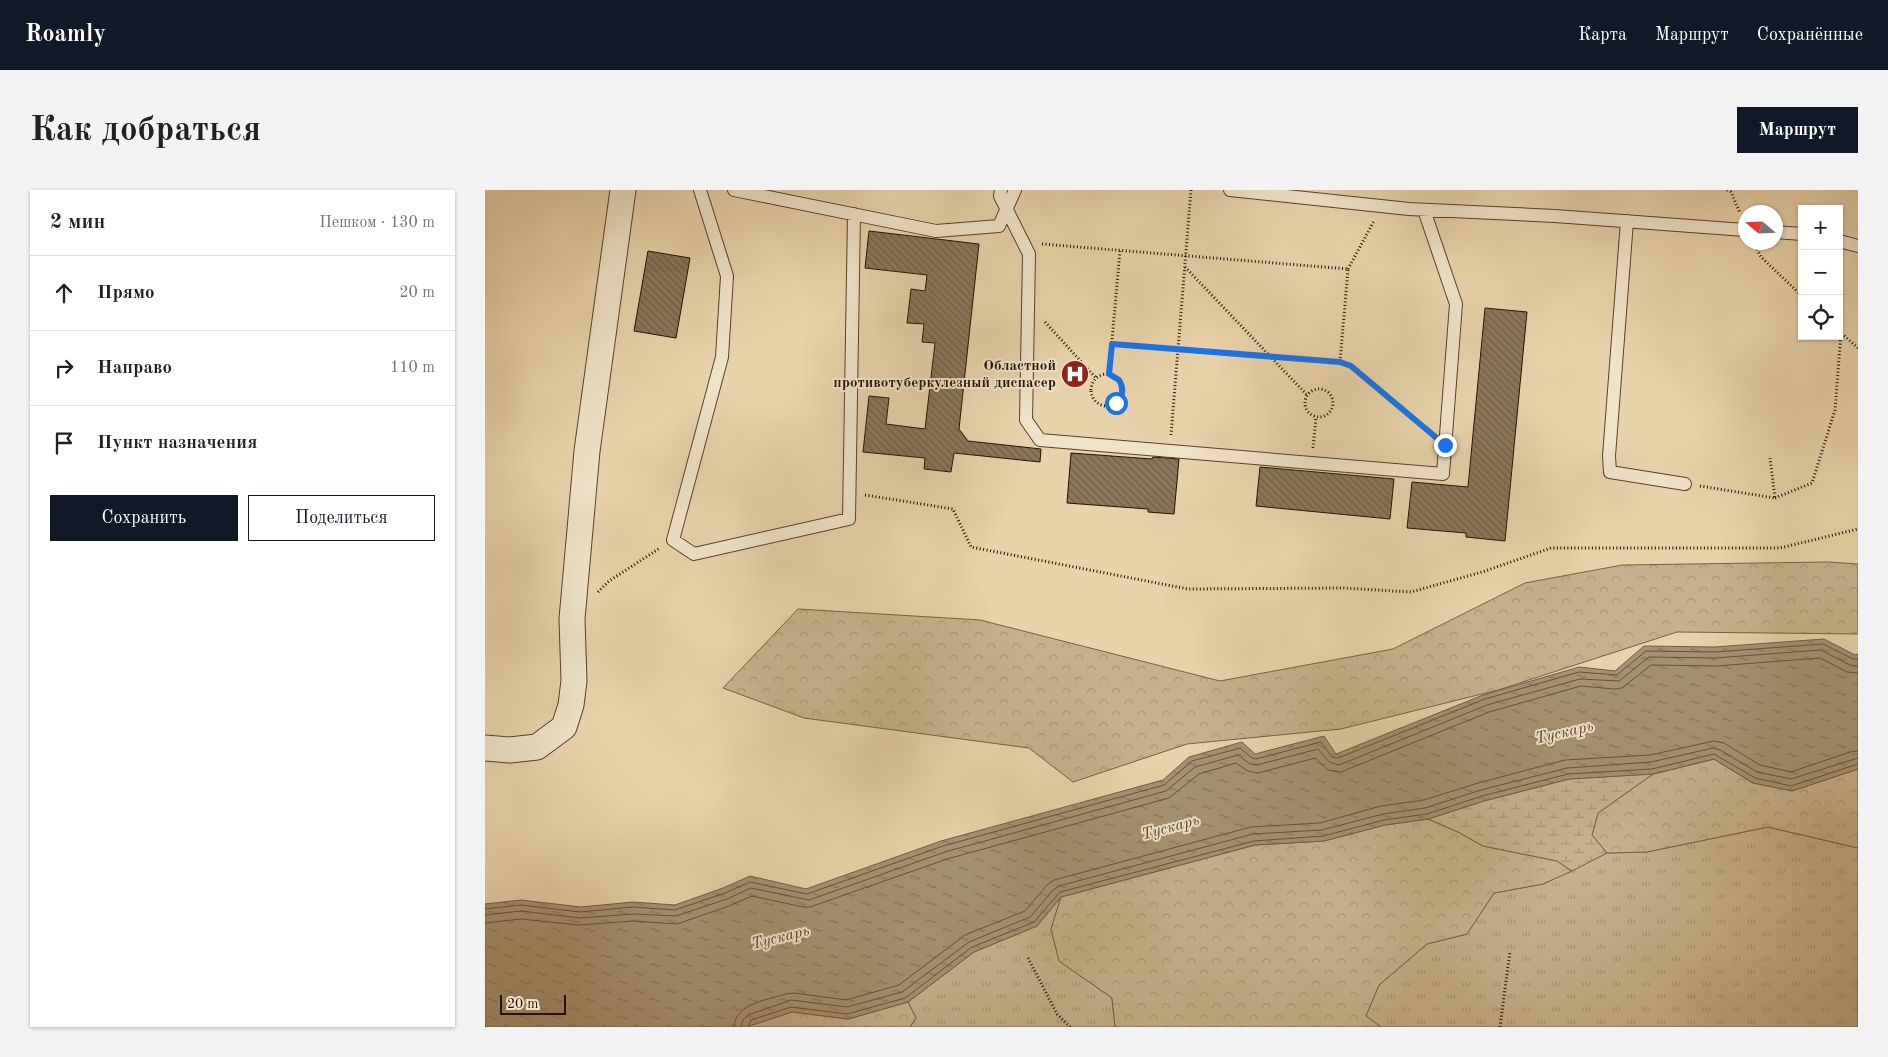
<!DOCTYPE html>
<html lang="ru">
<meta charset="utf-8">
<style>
:root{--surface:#fff;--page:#f2f2f2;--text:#202124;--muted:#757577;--line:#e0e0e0;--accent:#111827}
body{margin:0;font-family:"Old Standard TT",serif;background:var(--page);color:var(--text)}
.controls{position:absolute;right:15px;top:15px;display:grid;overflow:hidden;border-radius:0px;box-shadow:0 1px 4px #0004}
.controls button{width:45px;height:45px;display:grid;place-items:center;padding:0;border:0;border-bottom:1px solid var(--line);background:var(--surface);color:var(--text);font:25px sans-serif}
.compass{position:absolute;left:1253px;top:15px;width:45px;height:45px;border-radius:50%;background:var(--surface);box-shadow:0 1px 4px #0004;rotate:289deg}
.scale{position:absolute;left:15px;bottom:12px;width:66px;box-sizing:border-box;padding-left:5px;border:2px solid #251200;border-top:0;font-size:14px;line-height:18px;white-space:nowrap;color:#251200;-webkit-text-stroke:4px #f0e2c7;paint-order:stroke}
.stop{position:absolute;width:15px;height:15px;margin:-11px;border:4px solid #1a73e8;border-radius:50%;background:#fff}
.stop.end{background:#1a73e8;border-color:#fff;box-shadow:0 1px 5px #0008}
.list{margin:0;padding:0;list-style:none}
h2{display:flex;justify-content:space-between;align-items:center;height:65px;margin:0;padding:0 20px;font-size:21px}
h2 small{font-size:16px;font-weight:400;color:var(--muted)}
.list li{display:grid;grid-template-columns:32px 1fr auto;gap:15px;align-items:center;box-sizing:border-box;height:75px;padding:0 20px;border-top:1px solid var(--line)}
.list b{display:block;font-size:19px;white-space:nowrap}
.list em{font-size:16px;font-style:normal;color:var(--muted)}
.actions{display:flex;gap:10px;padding:15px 20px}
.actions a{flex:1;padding:11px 0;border:1px solid var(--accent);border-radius:0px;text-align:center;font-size:18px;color:var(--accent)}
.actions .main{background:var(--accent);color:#fff}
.icon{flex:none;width:28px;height:28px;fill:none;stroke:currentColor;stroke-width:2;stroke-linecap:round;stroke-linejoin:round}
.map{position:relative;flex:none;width:1373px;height:837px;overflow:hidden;border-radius:0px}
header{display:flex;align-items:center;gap:30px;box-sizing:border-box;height:70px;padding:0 25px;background:var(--accent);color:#fff}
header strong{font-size:24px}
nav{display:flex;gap:28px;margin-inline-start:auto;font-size:18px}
.intro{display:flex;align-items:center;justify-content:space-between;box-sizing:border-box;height:120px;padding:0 30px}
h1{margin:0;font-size:35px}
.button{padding:12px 22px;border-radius:0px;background:var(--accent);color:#fff;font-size:18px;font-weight:700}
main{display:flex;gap:30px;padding:0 30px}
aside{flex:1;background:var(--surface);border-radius:0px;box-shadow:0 1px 4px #0004}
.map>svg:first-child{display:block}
.grass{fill:url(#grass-tufts);stroke:#766246}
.forest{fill:url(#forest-crowns);stroke:#766246}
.wetland{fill:url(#wetland-marsh);stroke:#766246}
.water{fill:url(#water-ripples);stroke:#725e43}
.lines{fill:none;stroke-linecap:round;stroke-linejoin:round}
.shore{stroke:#665238;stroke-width:1}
.building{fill:url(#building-back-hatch);stroke:#251200}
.service-casing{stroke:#56422a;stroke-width:14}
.minor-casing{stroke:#56422a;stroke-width:27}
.path{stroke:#251200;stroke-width:3;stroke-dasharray:1 2.5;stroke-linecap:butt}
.service{stroke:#f0e2c7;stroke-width:12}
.minor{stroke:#f0e2c7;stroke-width:25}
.route{stroke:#1a73e8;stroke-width:6}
.labels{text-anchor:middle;stroke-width:4;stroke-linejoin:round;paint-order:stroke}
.poi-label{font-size:15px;font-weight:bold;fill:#251200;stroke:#f0e2c7;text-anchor:end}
.water-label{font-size:16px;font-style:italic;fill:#59452d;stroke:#f0e2c7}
</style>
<header>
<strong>Roamly</strong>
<nav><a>Карта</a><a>Маршрут</a><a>Сохранённые</a></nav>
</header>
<div class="intro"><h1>Как добраться</h1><a class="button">Маршрут</a></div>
<main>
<aside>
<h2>2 мин<small>Пешком · 130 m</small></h2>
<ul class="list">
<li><svg class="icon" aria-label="ahead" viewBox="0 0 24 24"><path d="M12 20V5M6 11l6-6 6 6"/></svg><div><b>Прямо</b></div><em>20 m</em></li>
<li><svg class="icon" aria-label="right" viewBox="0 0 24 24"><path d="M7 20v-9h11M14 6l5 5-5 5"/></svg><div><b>Направо</b></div><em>110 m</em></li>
<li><svg class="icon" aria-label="arrive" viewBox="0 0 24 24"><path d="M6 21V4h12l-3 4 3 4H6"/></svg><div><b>Пункт назначения</b></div></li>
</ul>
<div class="actions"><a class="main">Сохранить</a><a>Поделиться</a></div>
</aside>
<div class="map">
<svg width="1373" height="837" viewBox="0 0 1373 837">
<defs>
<pattern id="grass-tufts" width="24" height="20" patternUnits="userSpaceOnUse" patternTransform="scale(1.25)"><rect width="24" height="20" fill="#c7b18c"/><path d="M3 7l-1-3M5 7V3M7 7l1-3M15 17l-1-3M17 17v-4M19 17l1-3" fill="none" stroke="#ab9777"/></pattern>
<pattern id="forest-crowns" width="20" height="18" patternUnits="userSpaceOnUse" patternTransform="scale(1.25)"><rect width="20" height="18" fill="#c7b18c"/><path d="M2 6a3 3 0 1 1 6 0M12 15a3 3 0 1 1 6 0" fill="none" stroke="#ab9777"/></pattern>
<pattern id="wetland-marsh" width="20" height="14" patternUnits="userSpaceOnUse" patternTransform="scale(1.25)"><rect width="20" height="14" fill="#c7b18c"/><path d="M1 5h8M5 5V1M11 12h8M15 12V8" fill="none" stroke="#ab9777"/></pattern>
<pattern id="water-ripples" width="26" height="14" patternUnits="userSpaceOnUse" patternTransform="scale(1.25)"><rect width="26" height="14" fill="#a69170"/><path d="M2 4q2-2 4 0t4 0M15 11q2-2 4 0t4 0" fill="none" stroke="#87755a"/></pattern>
<pattern id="building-back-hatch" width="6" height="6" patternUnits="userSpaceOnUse" patternTransform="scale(1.25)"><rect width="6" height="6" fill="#8a7658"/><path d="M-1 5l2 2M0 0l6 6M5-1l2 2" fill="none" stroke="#715f46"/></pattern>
</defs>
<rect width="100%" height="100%" fill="#e8d2a9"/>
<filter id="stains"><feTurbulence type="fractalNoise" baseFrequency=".004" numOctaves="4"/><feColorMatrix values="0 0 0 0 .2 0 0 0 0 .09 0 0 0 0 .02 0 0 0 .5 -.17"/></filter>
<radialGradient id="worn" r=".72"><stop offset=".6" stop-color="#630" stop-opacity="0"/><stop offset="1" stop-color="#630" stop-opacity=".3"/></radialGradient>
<path class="grass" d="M1283,637L1373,658V837H896L881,826L894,795L942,754L982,744L1009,703L1058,694L1122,663L1162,662Z
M576,707L566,739L574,771L627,808L630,837H425L431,828L423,812L489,762L552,736Z"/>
<path class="forest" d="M1343,372L1373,374V444L1192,442L1013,500L856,539L702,554L588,592L544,558L319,528L238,498L313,419L495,430L735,491L908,459L1040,393L1137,375Z
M1229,569L1268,593L1373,579V658L1283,637L1162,662L1122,663L1107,645L1113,623L1168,584Z
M943,629L973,642L998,656L1072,671L1087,681L1058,694L1009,703L982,744L942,754L894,795L881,826L896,837H630L627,808L574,771L566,739L576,707L770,655L839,651L900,635Z
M423,812L431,828L425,837H261L307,822L363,829Z"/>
<path class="wetland" d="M1146,546L1373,579L1307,601L1268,593L1229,569L1168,584L1113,623L1107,645L1122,663L1087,681L1072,671L998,656L973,642L943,629L999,611L1084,589L1167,584Z"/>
<path class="water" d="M1339,449L1370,465L1373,464V579L1307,601L1268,593L1229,569L1168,584L1084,589L999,611L943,629L900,635L839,651L770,655L576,707L552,736L489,762L423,812L363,829L307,822L261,837H0V714L36,710L96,717L148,712L190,715L238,698L265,686L321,699L456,651L678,590L704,567L757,552L770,564L839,546L851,564L998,505L1094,477L1130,481L1159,456L1230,457Z"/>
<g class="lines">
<path class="shore" d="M0,719L36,715L95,722L148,717L190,720L240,703L265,692L322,704L458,656L679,595L707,571L755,558L767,568L771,569L836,552L847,567L853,568L1000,509L1094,482L1132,485L1161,461L1230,462L1338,454L1368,469H1373
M0,725L36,721L95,728L148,724L191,726L242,709L266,698L324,710L460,662L681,601L710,577L753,565L765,574L772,575L833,559L844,572L854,575L1002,515L1095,489L1134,491L1164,467L1230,468L1336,460L1365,475L1373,476
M0,733L36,729L94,735L148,731L192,734L244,716L267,706L318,717H325L462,669L684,608L714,584L751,573L763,581L773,583L830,568L843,580L856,582L1004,522L1096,496L1129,499L1137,498L1166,475L1231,476L1335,468L1362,482L1373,483
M249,837C250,813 283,810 301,804L309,803L361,810L414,795L480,745L540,721L562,695L569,690L766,637L835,633L896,616L939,610L993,593L1080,570L1165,565L1229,551L1239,553L1275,575L1306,582L1365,562L1373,561
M256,837L258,830L263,825L306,810L362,817L417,802L484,752L545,727L568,700L574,696L768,644L837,640L898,624L940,618L996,600L1082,578L1166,572L1228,558L1235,560L1272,582L1306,589L1373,568
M263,837L266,830L306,817L362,824L420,808L487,757L549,732L575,702L769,651L838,646L899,630L942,624L997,606L1083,584L1167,579L1229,564L1270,588L1306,596L1373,574"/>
</g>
<path class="building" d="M384,41L494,54L474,239L483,251L556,259L555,272L469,263L466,282L439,279L440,268L378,262L384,206L404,208L401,234L440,239L450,153L437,152L439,134L422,133L426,99L440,101L442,85L380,78Z
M163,61L205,68L191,148L149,141Z
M1000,118L1042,122L1020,351L981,347V343L922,338L927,292L983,297Z
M586,263L667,269L668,267L694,269L689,324L663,322V319L582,313Z
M775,277L909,289L905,329L771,316Z"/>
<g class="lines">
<defs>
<path id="service" d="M215,0L242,86L237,167L188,350L209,364L364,329L369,24
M249,0L451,41L514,36L530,0
M516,0L515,6L544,64L541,230L555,250L958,284L971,114L939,20
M745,0L924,19L1070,26L1260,40
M1142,31L1124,266L1125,282L1200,294
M1290,42L1317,44
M1354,51L1373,56"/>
<path id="minor" d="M0,558L25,560L52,557L79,537L86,515L89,491L87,429L102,261L138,0"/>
</defs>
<use href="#service" class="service-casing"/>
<use href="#minor" class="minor-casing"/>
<path class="path" d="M1242,0L1246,2L1255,23
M1269,53L1276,67L1317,106
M557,54L863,79L855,172L627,154
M700,77L822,205
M863,79L889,31
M560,132L611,188
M1354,141L1373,158
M855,172L866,175L945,242
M624,184L635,61
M606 200a16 16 0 1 1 32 0a16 16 0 1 1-32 0Z
M820 213a14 14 0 1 1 28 0a14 14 0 1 1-28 0Z
M686,245L706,0
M828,258L831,227
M1215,296L1290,308L1285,268
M380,305L468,319L486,357L703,399L859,398L926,402L997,382L1066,358H1295L1373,339
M1290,308L1327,293L1350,220L1356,143
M113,402L124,391L175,358
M543,768L572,824L585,837
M1015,837L1025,761"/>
<use href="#service" class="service"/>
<use href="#minor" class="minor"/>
</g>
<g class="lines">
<path class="route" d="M631,213C638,206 639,198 634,190L624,184L627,154L855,172L866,176L960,255"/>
</g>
<defs>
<symbol id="hospital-disc" viewBox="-11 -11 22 22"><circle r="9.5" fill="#8f2418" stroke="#f0e2c7"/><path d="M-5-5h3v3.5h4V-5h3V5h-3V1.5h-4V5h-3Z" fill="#fff"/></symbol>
</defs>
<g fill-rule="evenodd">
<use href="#hospital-disc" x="574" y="168" width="32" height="32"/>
</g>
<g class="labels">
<g class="poi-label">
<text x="571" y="180">Областной<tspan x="571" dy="17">противотуберкулезный диспасер</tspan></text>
</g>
<g class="water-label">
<text transform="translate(1079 541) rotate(-13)" y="6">Тускарь</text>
<text transform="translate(685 636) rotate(-15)" y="6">Тускарь</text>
<text transform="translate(295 746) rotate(-14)" y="6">Тускарь</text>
</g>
</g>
<rect width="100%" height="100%" filter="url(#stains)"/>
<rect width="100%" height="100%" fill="url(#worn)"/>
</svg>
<div class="controls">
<button>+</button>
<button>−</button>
<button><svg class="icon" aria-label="locate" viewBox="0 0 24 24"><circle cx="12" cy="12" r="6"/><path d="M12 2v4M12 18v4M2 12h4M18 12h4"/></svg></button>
</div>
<svg class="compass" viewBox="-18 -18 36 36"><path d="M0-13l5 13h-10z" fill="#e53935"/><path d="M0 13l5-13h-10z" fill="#757577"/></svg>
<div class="scale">20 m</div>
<div class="stop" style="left:631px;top:213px"></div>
<div class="stop end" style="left:960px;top:255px"></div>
</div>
</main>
